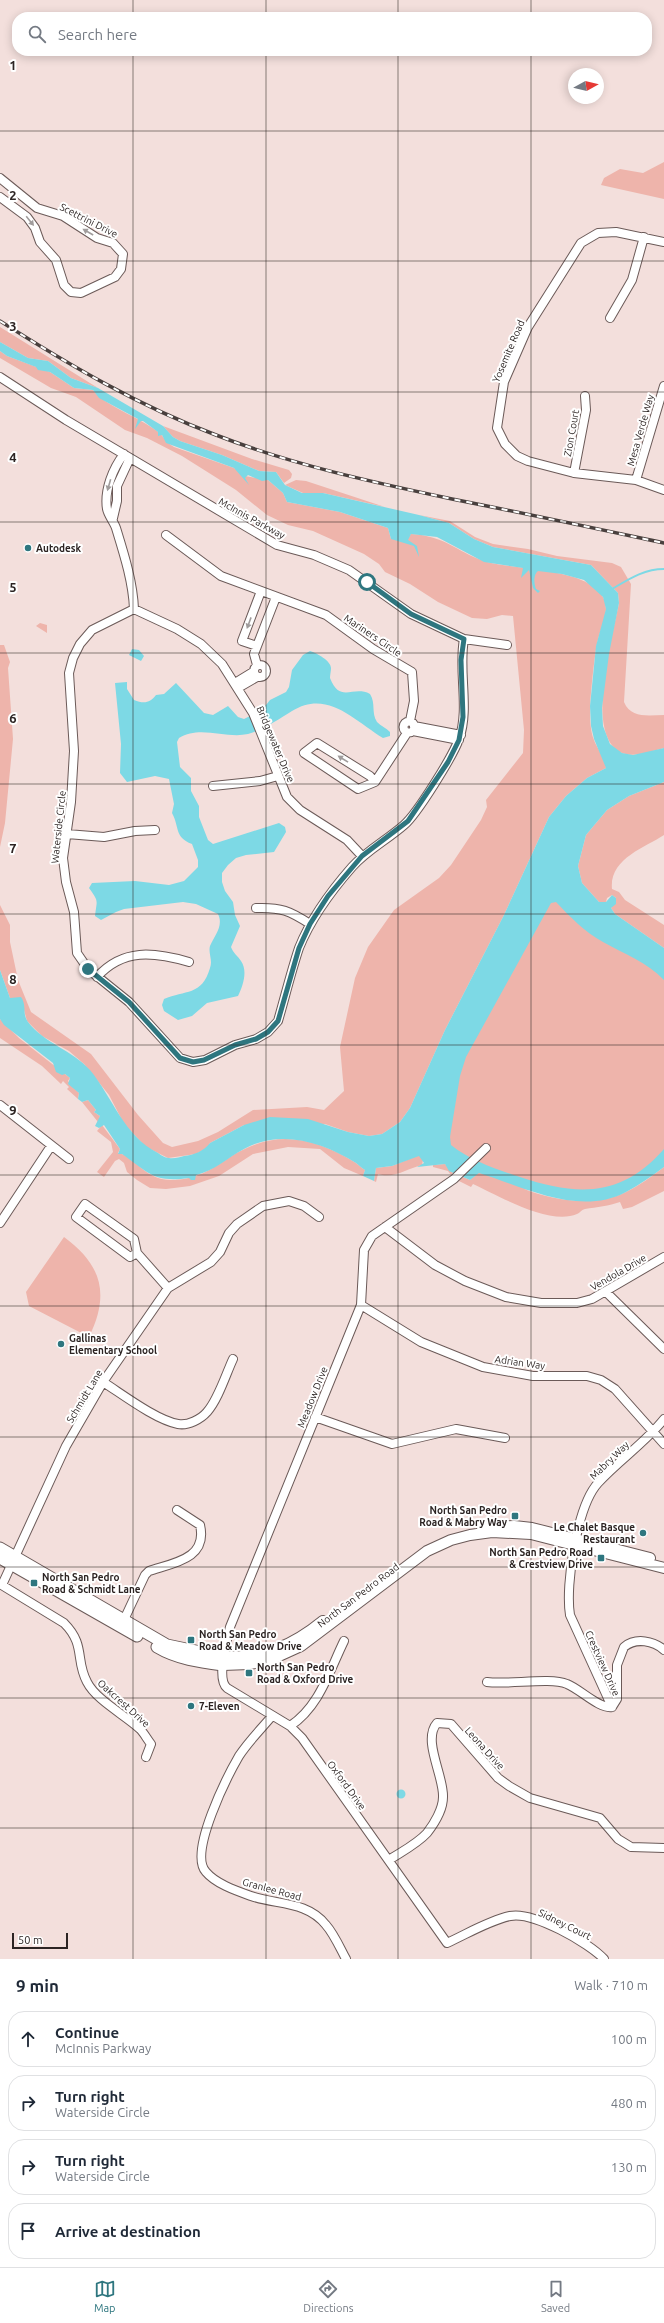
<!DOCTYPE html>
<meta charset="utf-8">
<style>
:root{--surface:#fff;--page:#f2f2f3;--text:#1f2937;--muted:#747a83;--line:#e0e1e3;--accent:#2e767f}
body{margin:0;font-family:Ubuntu,sans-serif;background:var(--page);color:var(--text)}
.compass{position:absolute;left:568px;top:68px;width:36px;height:36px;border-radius:50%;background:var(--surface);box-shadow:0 2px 10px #0003;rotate:82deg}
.scale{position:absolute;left:12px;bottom:10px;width:56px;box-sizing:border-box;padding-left:4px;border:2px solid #2c2423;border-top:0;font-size:11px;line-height:14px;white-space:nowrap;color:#2c2423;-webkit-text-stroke:3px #fff;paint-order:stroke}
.stop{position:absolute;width:12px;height:12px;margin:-9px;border:3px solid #2e767f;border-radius:50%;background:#fff}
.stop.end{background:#2e767f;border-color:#fff;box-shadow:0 1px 4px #0008}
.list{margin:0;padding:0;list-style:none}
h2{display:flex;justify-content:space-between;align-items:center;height:52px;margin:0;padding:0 16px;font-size:17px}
h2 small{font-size:13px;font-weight:400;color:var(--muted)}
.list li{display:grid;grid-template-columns:26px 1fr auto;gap:12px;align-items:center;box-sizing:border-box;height:56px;margin:0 8px 8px;padding:0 8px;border:1px solid var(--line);border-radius:16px}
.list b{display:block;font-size:15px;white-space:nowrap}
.list p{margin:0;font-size:13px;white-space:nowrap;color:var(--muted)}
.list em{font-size:13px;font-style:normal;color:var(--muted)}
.icon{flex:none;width:22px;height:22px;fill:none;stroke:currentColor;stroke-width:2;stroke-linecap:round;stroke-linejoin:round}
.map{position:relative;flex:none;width:664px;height:1959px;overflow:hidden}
.search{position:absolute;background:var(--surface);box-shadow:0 2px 10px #0003;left:12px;right:12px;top:12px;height:44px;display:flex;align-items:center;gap:10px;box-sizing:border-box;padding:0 14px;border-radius:16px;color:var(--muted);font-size:15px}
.sheet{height:308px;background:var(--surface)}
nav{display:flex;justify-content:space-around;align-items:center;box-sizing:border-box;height:56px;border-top:1px solid var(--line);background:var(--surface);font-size:11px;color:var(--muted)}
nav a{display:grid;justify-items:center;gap:2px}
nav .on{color:var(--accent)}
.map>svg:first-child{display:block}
.green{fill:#eeb4ab}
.water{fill:#7dd9e5}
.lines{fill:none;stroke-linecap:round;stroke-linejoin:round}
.stream{stroke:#7dd9e5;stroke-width:2}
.minor-casing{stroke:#6b5a58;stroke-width:10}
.tertiary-casing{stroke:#6b5a58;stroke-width:12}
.secondary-casing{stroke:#6b5a58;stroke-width:13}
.minor{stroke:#fff;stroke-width:8}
.tertiary{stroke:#fff;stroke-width:10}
.secondary{stroke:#fff;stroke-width:11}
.rail-casing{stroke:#49403e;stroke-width:3.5}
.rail{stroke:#fff;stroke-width:2;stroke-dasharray:6;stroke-linecap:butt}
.oneway{fill:#a09c9c}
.route{stroke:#2e767f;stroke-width:5}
.grid{fill:none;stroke:#2c2423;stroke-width:1;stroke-opacity:0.55}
.poi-dot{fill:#2e767f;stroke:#fff;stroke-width:1.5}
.labels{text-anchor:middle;stroke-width:4;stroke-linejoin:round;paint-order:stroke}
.street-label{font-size:10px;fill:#2c2423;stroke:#fff}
.poi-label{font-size:10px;font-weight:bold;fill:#2c2423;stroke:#fff;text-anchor:start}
.grid-label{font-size:13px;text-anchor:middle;font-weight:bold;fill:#2c2423;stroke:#fff;stroke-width:4;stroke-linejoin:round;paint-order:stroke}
</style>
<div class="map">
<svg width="664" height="1959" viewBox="0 0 664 1959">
<rect width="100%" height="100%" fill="#f3dfdc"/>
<path class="green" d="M664,162V199L601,185L604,178L620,169L643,173Z
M0,327L98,388L71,378L48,361L28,358L0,342Z
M0,351L7,356L50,372L74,388L93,390C105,406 139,417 157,431C165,437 165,442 174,447L234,468L245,476L268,480L283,493L287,502L340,512L388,528L391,539L408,538L411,534C446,536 455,551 484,561C512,571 606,566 606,609C606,619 599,633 597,644C594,659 591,691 590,707C590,718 590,730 594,740C597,749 606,758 606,768L587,778L566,796L549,817L504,915L445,1030L410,1108L400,1122L382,1134L369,1136L348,1132L325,1124L244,1125L210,1143L207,1148L196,1154L168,1158L146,1147L124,1124L109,1095L84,1064L69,1051L42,1036L27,1021L24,1010L10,998L0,970V905L10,925V942L18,980L31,1012L91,1054L138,1115L163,1143L172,1147L198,1141L218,1132L253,1110L307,1107L324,1110L344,1091L340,1047L355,978L368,947L394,910L439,878L451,865L481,820L487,807L486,800L523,753L524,730L513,616L502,615L487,619L472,618L438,602L410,584L385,572L379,564L364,554L313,531L288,525L267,515L236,490L182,456L147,438L125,430L76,397L51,388L0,358Z
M163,426L252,459L289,470L292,474L291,478L284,483L276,472L259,471L222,455L180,441L173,437Z
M296,480L306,481L385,507L323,493H303L285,485Z
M419,515L450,521L475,537L493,544L528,549L557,556L612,563L621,567L631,584L624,702C631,719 649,715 664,715V748C652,751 635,758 622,753C583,736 613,635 619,603L618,593L591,565L493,547L474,539L449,523Z
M40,623L47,625V633L36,626Z
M0,645H4L10,662L8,668L13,739L5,823L0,847Z
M664,782V835C644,848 609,859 612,889L619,892L625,900L664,925V948L615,914L611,908L616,898L612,895L607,898L606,902H599L582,883L578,866L586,835L607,810L629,796Z
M561,880L664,951V1156L635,1186L562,1195L524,1189C554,1201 596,1207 626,1192C639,1186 652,1176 664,1167V1191L632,1207L623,1209L620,1202C609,1206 597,1207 585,1209C581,1210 580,1213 577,1214C550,1226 499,1196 473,1184L471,1187L459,1181L463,1177L470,1180L478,1173L425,1139L480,979Z
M0,1019L19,1038L70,1078L68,1081L79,1093L78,1099L67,1089L69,1087L63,1081L61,1084L42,1066L0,1038Z
M88,1100L96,1110L94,1112L100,1116L98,1122L82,1102Z
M102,1125L120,1149L118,1153C134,1155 144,1180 171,1180C195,1180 211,1170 230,1157C274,1129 312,1136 356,1163C359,1165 361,1168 365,1170L363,1176L344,1168L320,1149L288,1147L253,1154L219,1176L190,1186L166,1189L150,1188L137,1180L127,1172L124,1163L119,1159L115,1161L104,1177L97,1172L113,1152L111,1142L97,1131Z
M419,1155L423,1160L422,1165C408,1168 395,1179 378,1174L376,1182L374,1181L376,1168L392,1166Z
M445,1164L453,1172L451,1175L448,1171L433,1167V1165Z
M64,1237C102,1265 110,1294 89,1337L29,1306L26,1292Z"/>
<path class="water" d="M0,342L28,358L48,361L71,378L98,388L163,426L173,437L180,441L222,455L259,471L276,472L285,485L302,493H323L419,515L449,523L474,539L493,547L591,565L618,593L619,603L609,654L602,708L603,726L610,744L622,753L633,755L664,748V782L629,796L607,810L586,835L578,866L582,883L599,902H606L612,895L616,898V904L611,908L615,914L664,948V980C647,962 624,954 603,942C585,932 570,917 556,902L551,903L466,1057L460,1076L450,1137L451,1145C471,1161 496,1169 520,1177C577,1196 621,1198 664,1149V1167C652,1176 639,1185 626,1192C579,1217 524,1187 479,1173L470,1180L449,1171L445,1164L417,1167L424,1163L419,1156L392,1166L376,1168L374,1181L363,1176L365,1170C361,1168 359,1165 356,1163C322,1142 280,1129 244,1149C227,1158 214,1171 196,1175L195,1180H191L189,1178C153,1183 148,1172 122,1154H118L120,1149L104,1125L99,1128L95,1126L100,1116L94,1112L96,1110L88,1100L82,1102L78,1099L79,1093L68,1084L70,1078L65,1074L62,1075L56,1072L53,1063L4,1025L0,1019V970L10,998L21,997C27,1005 22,1014 28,1022C44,1043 72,1050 90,1070C113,1098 124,1136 158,1153C161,1155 165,1158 169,1158C174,1159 180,1157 184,1156C194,1155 204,1151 210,1143L244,1125L270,1117L308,1119L348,1132L369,1136L382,1134L400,1122L410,1108L445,1030L504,915L549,817L566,796L587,778L606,768L594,739L591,726L590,706L596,646L606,609L603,597L584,580L562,574L538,571C533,575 534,584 536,589L540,591L538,593L533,588L529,570L521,578L523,568L484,562L437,537L411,534L408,540L417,546L419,557L414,546L391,539L388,528L340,512L287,502L283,493L268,480L262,481L248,475L245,478L249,485L234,468L166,443L162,435L158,436V432L143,421H141L135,429L138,419L99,398L93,390L74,388L50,372L38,370L36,367L7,356L0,351Z
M132,649L139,650L144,656L141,661L129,655Z
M310,651C317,653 331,661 331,668C331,671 330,675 330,678C340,704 353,685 370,694C376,703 371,713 377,722C381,726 386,728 390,732V736L383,738C354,720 327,689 292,711C279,719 263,730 248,734C226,739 200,725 179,738L177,742L180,767L191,778V791L199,806V817L208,840L213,844L279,823L285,827L286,832L274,852L246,855L236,858L228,865L222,873V882L225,891L233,902L235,915L240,926L231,947C233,953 238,956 241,961C248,971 243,986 238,996L207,1003L192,1016L178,1020L164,1011L162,1005L164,999C185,990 202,996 210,968C213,960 208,953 210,946C214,936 224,926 218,914L196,904L183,902L124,909L116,912L101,920L95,916C97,899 99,902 89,888L92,883L135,881L169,885L184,881L198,867V860L192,844C174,837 180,828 172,813L174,804L169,779L155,776L127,782L120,773L121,744L115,683L127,682V689L134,700C144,704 150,703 156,695L164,694L176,683L204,713L213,715L228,706L238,717L244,719L262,710L270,700L286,692L289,687L292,670L303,655Z
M396.5 1794a4.5 4.5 0 1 1 9 0a4.5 4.5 0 1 1-9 0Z"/>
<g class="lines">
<path class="stream" d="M612,589C629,579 644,569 664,569"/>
<defs>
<path id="minor" d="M0,178L37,208L63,216L97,238L113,243L123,254L121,269L115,277L81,293L71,292L64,285L56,260L40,242L35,228L27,217L0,197
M664,242L616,232L598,233L581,243L528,327L504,382L497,428L505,444L517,456L528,461L574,473L636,480L664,490
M610,318L632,280L644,237
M0,377L66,420L277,545L314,555L349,570L411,614L464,639L507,645
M124,454C113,468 104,490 107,509C108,515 114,522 116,528C124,554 133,582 134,609
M574,473L586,410L585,396
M636,480L664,386
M113,518L117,501V486L130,458
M166,535L221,576L326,615L373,649L412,672L414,701L410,721
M134,609L92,630L80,644L73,658L69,673L74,751L71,802L63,858L66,882L74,912L77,953L88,969L129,1002L180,1058L193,1062L205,1060L235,1045L256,1039L268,1032L278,1021C285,997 291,972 299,948C311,918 331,891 352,867C367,850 387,840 404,825C417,814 453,756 459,739C470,709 458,671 464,639
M134,609L177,629L201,644L222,664L253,713L287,797L300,810L347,840L362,856
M257,646L242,641L261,591
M254 671a6 6 0 1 1 12 0a6 6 0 1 1-12 0Z
M257,665L254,654L257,646L276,597
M235,683L253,672
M238,688L257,677
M403.5 727a5.5 5.5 0 1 1 11 0a5.5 5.5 0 1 1-11 0Z
M414,726L461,735
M413,731L459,740
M375,782L370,776L317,743L304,753L358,789L375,782L407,733
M213,786L260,781L278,776
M67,834L104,837L135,831L155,830
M256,908C281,907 290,911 310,924
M97,977C123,948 154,952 189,962
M0,1105L69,1159
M486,1148L454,1179L372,1236L364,1250L361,1305L230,1627C227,1640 216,1679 227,1688L290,1726L302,1738L447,1943C467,1934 488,1921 510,1916C533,1911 589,1943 604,1959
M0,1223L51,1146
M385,1227L435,1265L465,1281L506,1297L541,1303H577L592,1299L664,1257
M137,1253L130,1257L76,1217L85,1204L134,1239L137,1253L168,1288
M606,1292L664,1349
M361,1305L421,1342L483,1367L533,1376H587L601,1380L615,1389L664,1444
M103,1382C122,1394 156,1420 178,1424C188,1426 201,1419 207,1412C218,1400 226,1374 233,1359
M315,1417L392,1444L456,1429L505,1438
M0,1584L64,1623C86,1645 75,1660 87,1682C96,1700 125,1715 140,1729C144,1733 147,1739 151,1744L146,1757
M2,1585L66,1446L103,1382L168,1288L211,1262L220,1252L229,1233L237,1224L263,1206L289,1201L304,1206L319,1217
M122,1624L145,1575L149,1571C173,1563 208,1559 200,1525L177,1510
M487,1682C509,1685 550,1677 567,1684C580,1689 599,1709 612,1707
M612,1707L570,1615C565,1585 577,1506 598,1483C619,1460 645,1443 664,1419
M612,1707L617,1699V1665L624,1647C636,1637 654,1641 664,1650
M272,1716C261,1729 248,1742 239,1756C228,1775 188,1853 206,1872C216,1884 237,1891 251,1896C277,1905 307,1901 326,1925C334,1934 340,1948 346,1959
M290,1726C319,1707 329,1672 344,1641
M389,1860C401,1852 417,1844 427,1833C434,1824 443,1809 443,1797C444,1776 422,1740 437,1723L451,1724L498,1778L509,1786L530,1798L600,1818L618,1839L631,1847L664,1848"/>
<path id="tertiary" d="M482,1527L514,1526L532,1528L650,1558
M224,1657C265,1657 291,1647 323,1621
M223,1665L249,1664L268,1661L301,1646L427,1551L451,1540L470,1535L492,1532L531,1534L664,1568"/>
<path id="secondary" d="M0,1548L167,1645L224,1657
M0,1558L137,1636
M157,1647C177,1659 200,1662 223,1665"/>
</defs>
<use href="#minor" class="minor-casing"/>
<use href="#tertiary" class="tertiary-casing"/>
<use href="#secondary" class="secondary-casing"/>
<use href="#minor" class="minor"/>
<use href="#tertiary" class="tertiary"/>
<use href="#secondary" class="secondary"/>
<defs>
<path id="rail" d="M0,321C69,365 139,406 216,435C293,465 372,482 452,499C523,513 593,528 664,543"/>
</defs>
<use href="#rail" class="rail-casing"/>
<use href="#rail" class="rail"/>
</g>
<defs><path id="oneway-solid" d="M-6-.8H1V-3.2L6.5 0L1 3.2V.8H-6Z"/></defs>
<g class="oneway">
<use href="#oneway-solid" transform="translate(30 221) rotate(51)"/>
<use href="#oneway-solid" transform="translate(88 232) rotate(-150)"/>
<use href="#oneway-solid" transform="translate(109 485) rotate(106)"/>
<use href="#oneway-solid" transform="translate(249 623) rotate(110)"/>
<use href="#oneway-solid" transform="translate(343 759) rotate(-148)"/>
</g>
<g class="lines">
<path class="route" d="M88,969L129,1002L180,1058L193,1062L204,1060L235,1045L256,1039L268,1032L278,1021L299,948L310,924L328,896L362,856L408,821L448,762L459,740L463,717L461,660L464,639L411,614L367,582"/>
</g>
<path class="grid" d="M133,0V17M266,0V17M398,0V17M531,0V17M133,51V1959M266,51V1959M398,51V1959M531,51V1959M0,131H664M0,261H664M0,392H664M0,522H664M0,653H664M0,784H664M0,914H664M0,1045H664M0,1175H664M0,1306H664M0,1437H664M0,1567H664M0,1698H664M0,1828H664"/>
<g class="poi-dot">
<circle cx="28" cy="548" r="4"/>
<circle cx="61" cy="1344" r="4"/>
<rect x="511" y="1512" width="8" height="8" rx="2"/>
<circle cx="643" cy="1533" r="4"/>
<rect x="597" y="1554" width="8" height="8" rx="2"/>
<rect x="30" y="1579" width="8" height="8" rx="2"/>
<rect x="187" y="1636" width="8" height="8" rx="2"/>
<rect x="245" y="1669" width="8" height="8" rx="2"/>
<circle cx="191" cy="1706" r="4"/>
</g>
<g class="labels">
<g class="street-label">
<text transform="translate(89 220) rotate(27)" y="4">Scettrini Drive</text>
<text transform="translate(508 351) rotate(-67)" y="4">Yosemite Road</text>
<text transform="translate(640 430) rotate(-74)" y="4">Mesa Verde Way</text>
<text transform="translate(571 433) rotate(-80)" y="4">Zion Court</text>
<text transform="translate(252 518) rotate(29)" y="4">McInnis Parkway</text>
<text transform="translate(373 635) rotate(34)" y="4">Mariners Circle</text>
<text transform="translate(276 744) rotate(67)" y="4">Bridgewater Drive</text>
<text transform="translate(58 827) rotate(-84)" y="4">Waterside Circle</text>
<text transform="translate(618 1272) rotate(-30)" y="4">Vendola Drive</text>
<text transform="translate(520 1362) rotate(8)" y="4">Adrian Way</text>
<text transform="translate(84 1396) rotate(-59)" y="4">Schmidt Lane</text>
<text transform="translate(312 1397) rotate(-68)" y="4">Meadow Drive</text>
<text transform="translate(609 1460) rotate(-44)" y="4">Mabry Way</text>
<text transform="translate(358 1595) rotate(-37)" y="4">North San Pedro Road</text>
<text transform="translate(603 1663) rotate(66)" y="4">Crestview Drive</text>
<text transform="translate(124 1703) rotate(42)" y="4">Oakcrest Drive</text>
<text transform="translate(485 1748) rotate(48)" y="4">Leona Drive</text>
<text transform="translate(347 1785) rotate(54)" y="4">Oxford Drive</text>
<text transform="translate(272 1889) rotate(15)" y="4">Granlee Road</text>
<text transform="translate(565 1924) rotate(26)" y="4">Sidney Court</text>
</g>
<g class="poi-label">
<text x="36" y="552">Autodesk</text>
<text x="69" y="1342">Gallinas<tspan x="69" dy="12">Elementary School</tspan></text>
<text x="507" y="1514" text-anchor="end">North San Pedro<tspan x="507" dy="12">Road &amp; Mabry Way</tspan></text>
<text x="635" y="1531" text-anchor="end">Le Chalet Basque<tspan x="635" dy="12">Restaurant</tspan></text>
<text x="593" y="1556" text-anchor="end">North San Pedro Road<tspan x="593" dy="12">&amp; Crestview Drive</tspan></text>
<text x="42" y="1581">North San Pedro<tspan x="42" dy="12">Road &amp; Schmidt Lane</tspan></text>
<text x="199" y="1638">North San Pedro<tspan x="199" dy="12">Road &amp; Meadow Drive</tspan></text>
<text x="257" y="1671">North San Pedro<tspan x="257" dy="12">Road &amp; Oxford Drive</tspan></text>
<text x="199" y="1710">7-Eleven</text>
</g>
</g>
<g class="grid-label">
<text x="13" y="70">1</text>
<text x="13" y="200">2</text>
<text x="13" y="331">3</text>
<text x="13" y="462">4</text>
<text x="13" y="592">5</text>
<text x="13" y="723">6</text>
<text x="13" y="853">7</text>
<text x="13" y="984">8</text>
<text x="13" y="1115">9</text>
</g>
</svg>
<svg class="compass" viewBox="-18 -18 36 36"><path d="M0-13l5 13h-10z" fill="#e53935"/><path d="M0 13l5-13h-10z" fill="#747a83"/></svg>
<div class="scale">50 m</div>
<div class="stop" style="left:367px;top:582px"></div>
<div class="stop end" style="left:88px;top:969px"></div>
<div class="search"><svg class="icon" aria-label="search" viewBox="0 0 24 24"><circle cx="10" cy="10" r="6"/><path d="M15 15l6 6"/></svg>Search here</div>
</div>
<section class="sheet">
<h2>9 min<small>Walk · 710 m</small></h2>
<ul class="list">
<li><svg class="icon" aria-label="ahead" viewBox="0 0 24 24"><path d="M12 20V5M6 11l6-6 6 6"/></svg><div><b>Continue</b><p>McInnis Parkway</p></div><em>100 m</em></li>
<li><svg class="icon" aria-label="right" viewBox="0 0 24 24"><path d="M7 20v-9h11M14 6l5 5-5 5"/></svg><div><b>Turn right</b><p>Waterside Circle</p></div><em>480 m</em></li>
<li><svg class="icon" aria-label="right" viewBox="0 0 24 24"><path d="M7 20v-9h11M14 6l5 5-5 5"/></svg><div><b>Turn right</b><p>Waterside Circle</p></div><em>130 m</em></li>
<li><svg class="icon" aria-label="arrive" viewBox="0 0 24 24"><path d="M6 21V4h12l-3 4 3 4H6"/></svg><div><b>Arrive at destination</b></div></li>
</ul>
</section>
<nav>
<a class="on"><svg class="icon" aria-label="map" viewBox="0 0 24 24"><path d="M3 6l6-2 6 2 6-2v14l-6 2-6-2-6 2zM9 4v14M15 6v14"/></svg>Map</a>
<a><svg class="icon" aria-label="directions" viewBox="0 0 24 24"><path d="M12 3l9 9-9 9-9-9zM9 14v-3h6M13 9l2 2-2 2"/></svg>Directions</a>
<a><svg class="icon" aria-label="saved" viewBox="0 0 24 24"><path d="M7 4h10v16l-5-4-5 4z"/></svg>Saved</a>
</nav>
